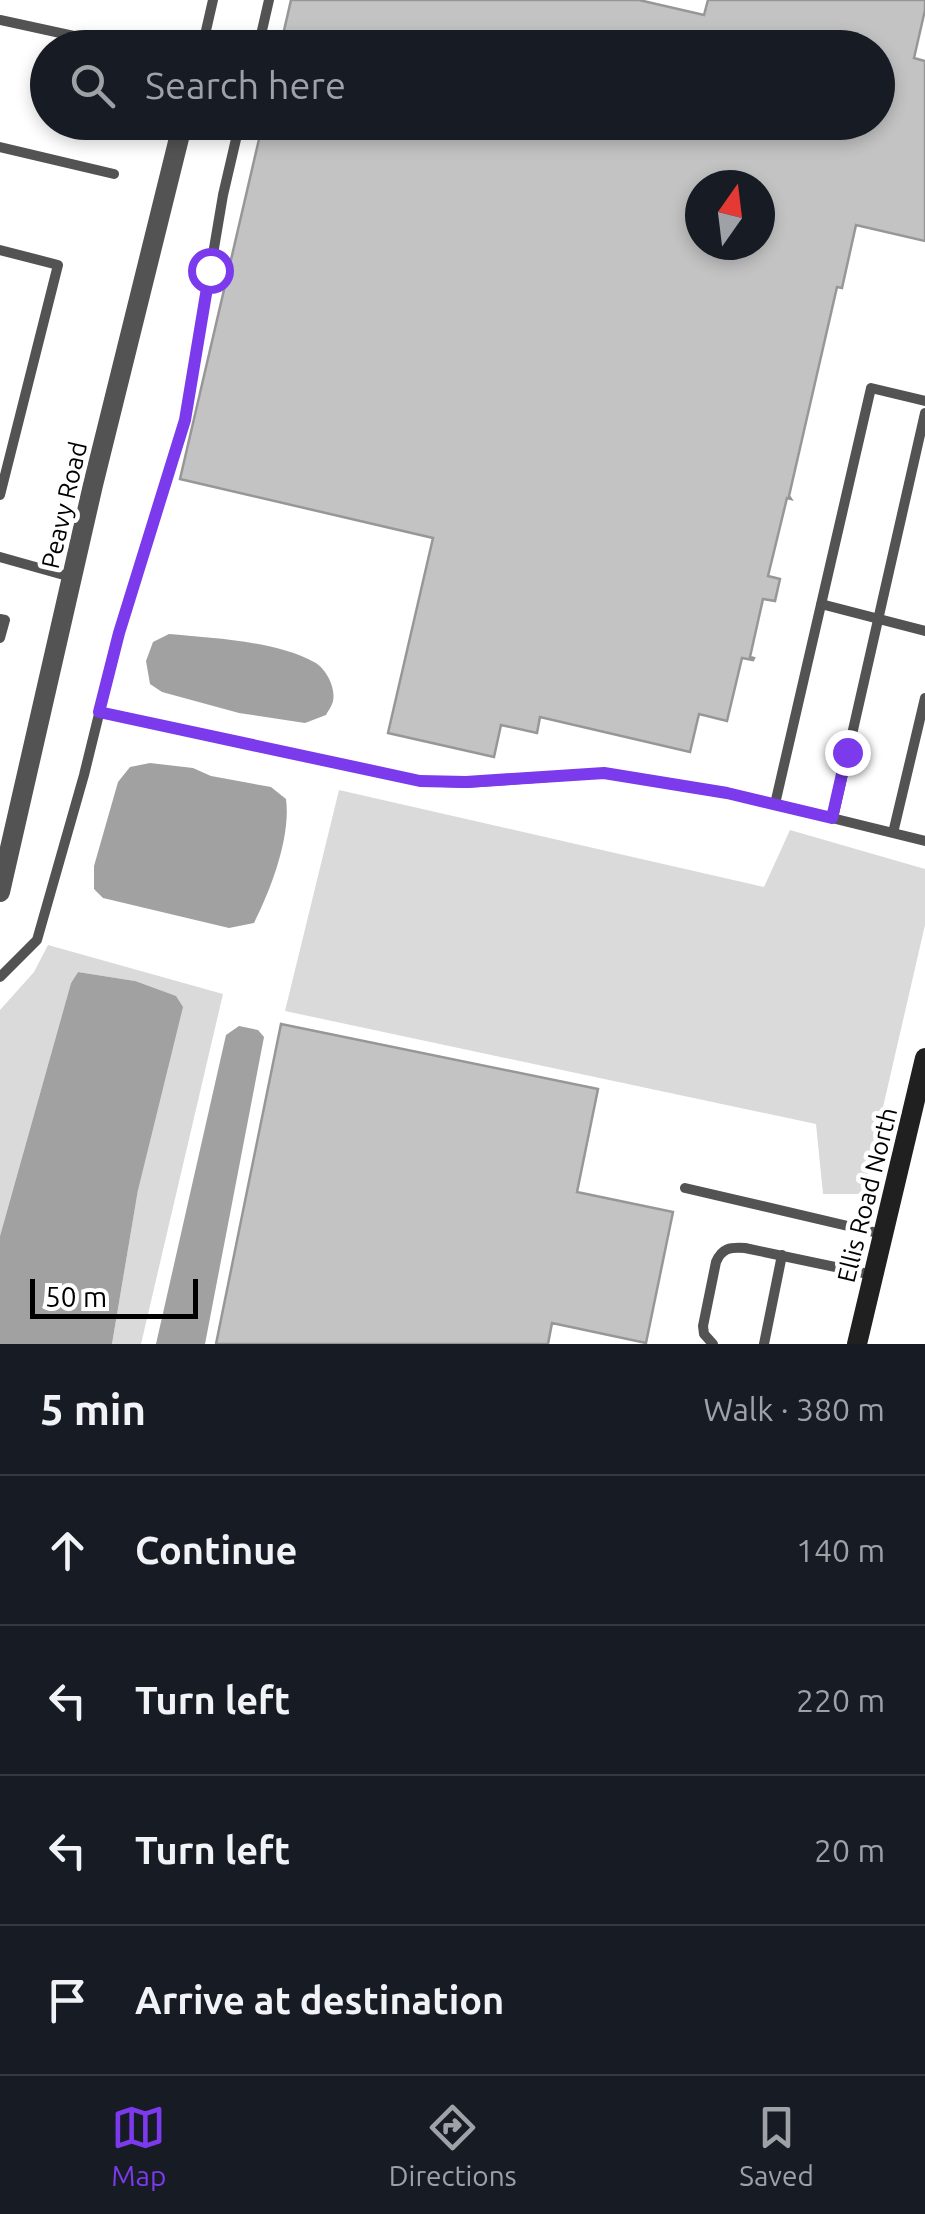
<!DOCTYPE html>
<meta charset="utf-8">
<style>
:root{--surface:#171b24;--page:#242831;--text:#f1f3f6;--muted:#9ea1a6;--line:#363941;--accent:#7c3aed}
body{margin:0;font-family:Ubuntu,sans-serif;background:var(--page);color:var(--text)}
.compass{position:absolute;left:685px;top:170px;width:90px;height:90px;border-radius:50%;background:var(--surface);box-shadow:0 5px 15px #0003;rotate:14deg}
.scale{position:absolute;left:30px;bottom:25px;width:168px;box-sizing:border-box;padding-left:10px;border:5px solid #000;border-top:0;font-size:28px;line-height:35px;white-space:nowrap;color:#000;-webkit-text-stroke:8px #fff;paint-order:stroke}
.stop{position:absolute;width:30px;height:30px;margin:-22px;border:8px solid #7c3aed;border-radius:50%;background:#fff}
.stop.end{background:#7c3aed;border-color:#fff;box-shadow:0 2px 10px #0008}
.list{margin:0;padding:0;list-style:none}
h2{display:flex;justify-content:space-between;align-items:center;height:130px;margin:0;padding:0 40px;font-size:42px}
h2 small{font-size:32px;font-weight:400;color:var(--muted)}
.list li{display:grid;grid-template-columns:65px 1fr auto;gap:30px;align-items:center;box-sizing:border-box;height:150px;padding:0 40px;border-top:2px solid var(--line)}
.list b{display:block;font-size:38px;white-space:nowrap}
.list em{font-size:32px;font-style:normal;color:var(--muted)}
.icon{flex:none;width:55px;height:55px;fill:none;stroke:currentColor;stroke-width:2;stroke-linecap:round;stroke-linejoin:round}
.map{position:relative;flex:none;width:925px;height:1344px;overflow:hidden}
.search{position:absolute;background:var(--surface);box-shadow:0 5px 15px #0003;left:30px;right:30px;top:30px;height:110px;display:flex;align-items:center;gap:25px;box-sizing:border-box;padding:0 35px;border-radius:55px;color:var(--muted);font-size:38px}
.sheet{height:730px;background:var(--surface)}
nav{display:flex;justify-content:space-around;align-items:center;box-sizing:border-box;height:140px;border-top:2px solid var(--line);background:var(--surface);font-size:28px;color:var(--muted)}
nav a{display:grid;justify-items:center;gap:5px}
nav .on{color:var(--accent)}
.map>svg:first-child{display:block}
.green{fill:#dadada}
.water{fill:#a1a1a1}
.building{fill:#c3c3c3;stroke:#979797;stroke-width:2.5;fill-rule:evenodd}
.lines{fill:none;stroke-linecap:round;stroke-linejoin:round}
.lane{stroke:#535353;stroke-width:10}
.street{stroke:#535353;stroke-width:20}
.secondary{stroke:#202020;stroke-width:20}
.route{stroke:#7c3aed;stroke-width:12}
.labels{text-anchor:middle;stroke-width:9;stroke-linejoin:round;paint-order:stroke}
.street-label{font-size:25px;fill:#000;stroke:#fff}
</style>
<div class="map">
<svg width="925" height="1344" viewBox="0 0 925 1344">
<rect width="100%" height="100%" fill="#fff"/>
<path class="green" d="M339,790L764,887L790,830L925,869V925L863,1194H823L816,1124L285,1011Z
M48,945L223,994L141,1344H112L138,1190L135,981L78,972L71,983L0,1236V1010L34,972Z"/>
<path class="water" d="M169,634C212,638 276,641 314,662C326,668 336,688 333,701C332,706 328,711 326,715L305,723L239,713L162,692L150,684L146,661L153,642Z
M150,763L193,768L211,776L271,787L286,799C291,837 271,889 254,923L229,928L103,898L94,889V866L118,782L130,767Z
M78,972L135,981L176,996L183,1007L138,1190L112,1344H0V1236L71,983Z
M239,1026L258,1030L264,1037L205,1344H156L226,1035Z"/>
<path class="building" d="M291,0H639L704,15L708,0H925V10L914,58L925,61V241L856,225L842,288L837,287L789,496L791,499L787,498L768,576L780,579L775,601L763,599L750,657L754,658L753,660L742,658L727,721L699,714L690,752L540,717L537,733L501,725L494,757L388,733L433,538L180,479L263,122H878V48H280ZM700,185H760V245H700Z
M281,1024L598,1089L577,1192L673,1212L646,1343L552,1323L548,1344H216Z"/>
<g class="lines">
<path class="lane" d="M0,20L129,48
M202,48L213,0
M258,48L269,0
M0,147L114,174
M0,250L58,265L0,495
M925,401L871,388L775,804L925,841
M0,557L71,577
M821,604L925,631
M0,619L5,620L0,638
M99,712L420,781L466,783L605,773L727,793L775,804
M833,818L925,413
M893,833L925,698
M0,977L37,940L84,775L119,633L185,420L223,195L240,122
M685,1188L882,1234
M713,1344L704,1334L703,1326L716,1262C722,1248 730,1247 745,1248L873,1275
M764,1344L782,1255"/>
<path class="street" d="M0,892L93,485L181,130"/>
<path class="secondary" d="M857,1344L925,1058"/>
</g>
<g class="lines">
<path class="route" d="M210,270L185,420L119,633L99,712L420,781L466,782L604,773L727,793L832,818L847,752"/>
</g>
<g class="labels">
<g class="street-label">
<text transform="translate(64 505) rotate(-77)" y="9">Peavy Road</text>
<text transform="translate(867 1195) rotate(-76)" y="9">Ellis Road North</text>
</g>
</g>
</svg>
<svg class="compass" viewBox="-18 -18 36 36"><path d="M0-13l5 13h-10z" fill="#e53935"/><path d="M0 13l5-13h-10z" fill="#9ea1a6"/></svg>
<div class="scale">50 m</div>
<div class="stop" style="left:210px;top:270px"></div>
<div class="stop end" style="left:847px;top:752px"></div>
<div class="search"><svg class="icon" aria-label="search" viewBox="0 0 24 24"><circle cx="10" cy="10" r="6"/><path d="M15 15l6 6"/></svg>Search here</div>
</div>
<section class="sheet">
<h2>5 min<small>Walk · 380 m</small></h2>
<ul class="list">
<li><svg class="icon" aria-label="ahead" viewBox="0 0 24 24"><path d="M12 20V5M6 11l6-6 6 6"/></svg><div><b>Continue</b></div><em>140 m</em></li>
<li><svg class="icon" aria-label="left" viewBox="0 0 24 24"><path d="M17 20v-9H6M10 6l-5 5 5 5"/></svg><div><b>Turn left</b></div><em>220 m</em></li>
<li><svg class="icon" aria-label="left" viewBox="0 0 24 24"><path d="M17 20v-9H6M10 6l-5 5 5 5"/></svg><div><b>Turn left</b></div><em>20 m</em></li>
<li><svg class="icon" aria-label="arrive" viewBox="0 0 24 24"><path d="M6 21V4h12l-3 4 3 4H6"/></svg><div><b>Arrive at destination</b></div></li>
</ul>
</section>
<nav>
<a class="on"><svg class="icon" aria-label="map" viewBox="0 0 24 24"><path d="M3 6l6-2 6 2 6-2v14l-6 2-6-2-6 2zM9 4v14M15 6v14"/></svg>Map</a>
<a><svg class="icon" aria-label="directions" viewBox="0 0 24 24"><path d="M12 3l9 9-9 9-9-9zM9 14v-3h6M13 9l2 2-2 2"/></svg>Directions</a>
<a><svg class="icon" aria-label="saved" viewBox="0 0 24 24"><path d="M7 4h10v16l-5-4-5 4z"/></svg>Saved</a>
</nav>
